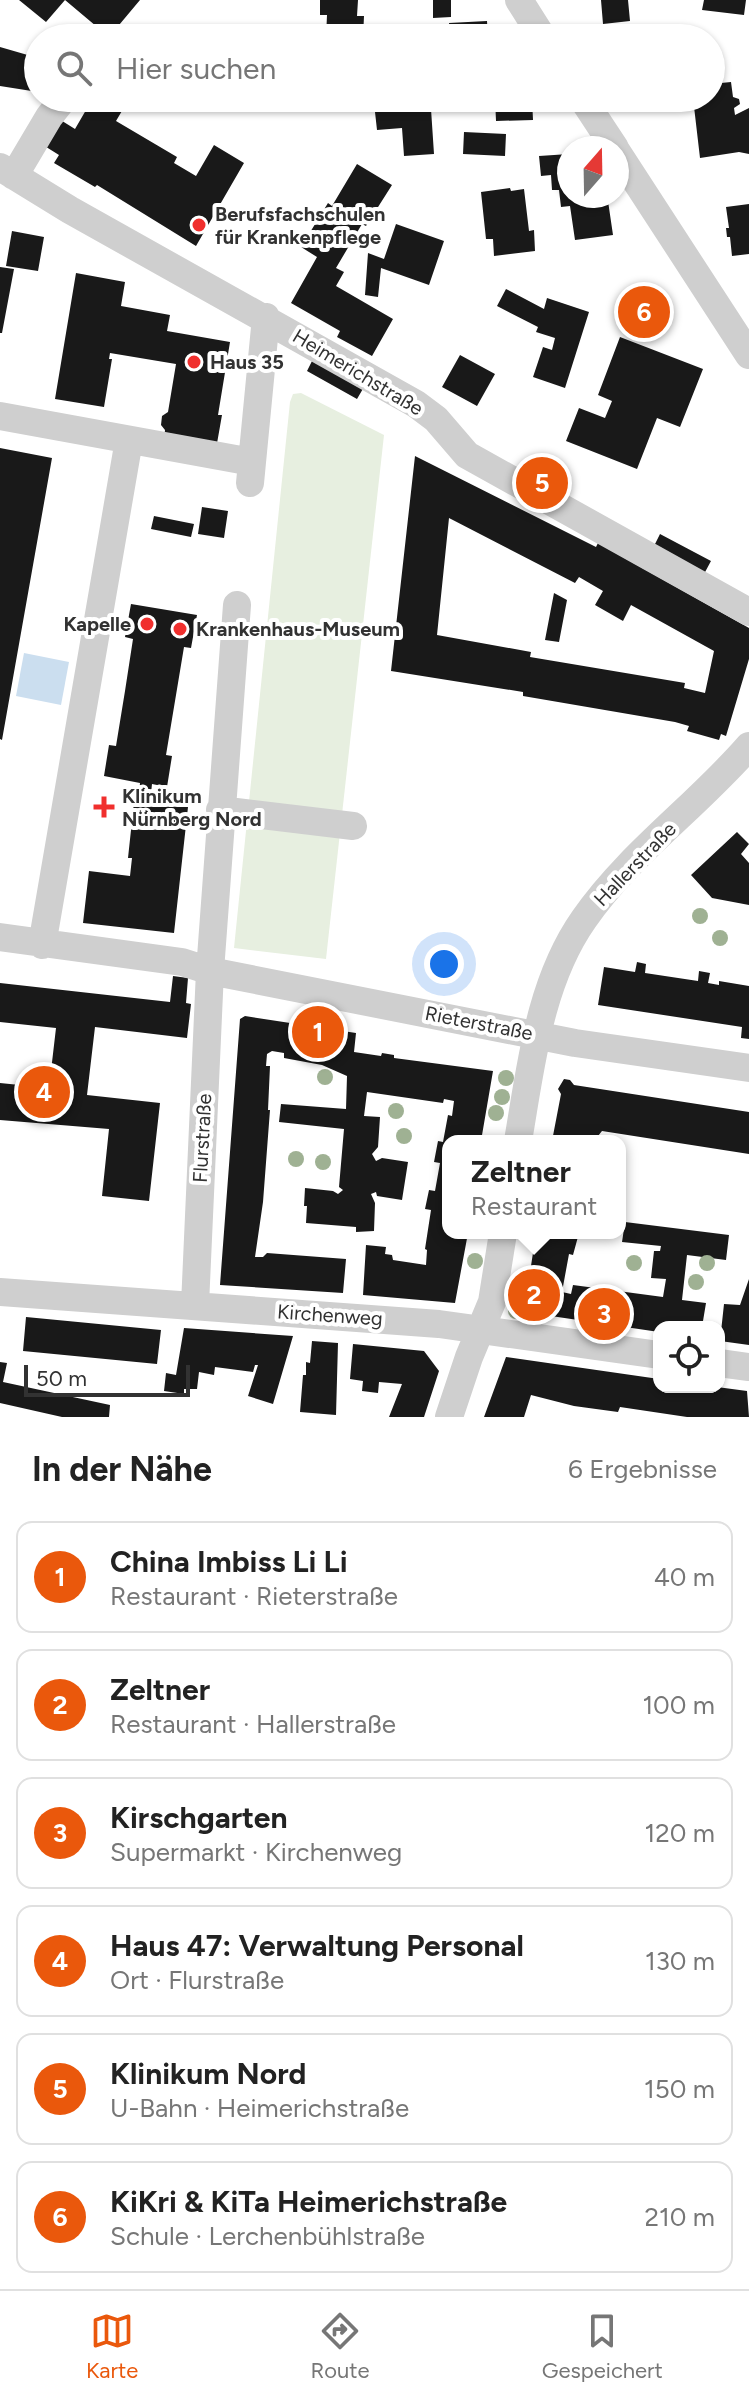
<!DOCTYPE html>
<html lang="de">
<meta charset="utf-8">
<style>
:root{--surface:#fff;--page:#f2f2f2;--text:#222;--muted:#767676;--line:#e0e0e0;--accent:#ea580c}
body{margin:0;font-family:Figtree,sans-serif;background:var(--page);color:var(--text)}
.controls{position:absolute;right:24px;bottom:24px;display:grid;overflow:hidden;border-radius:16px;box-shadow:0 2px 6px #0004}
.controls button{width:72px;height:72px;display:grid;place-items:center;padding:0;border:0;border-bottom:2px solid var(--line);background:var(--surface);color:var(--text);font:40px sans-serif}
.compass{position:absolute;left:557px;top:136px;width:72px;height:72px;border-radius:50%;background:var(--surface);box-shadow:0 2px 6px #0004;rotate:20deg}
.scale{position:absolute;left:24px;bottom:20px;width:166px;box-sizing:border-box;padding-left:8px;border:4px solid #323232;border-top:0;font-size:22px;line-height:28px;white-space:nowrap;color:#323232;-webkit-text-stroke:6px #fff;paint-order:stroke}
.you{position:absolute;left:444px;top:964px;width:28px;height:28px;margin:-20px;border:6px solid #fff;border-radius:50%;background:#1a73e8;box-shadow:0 0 0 12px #1a73e833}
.badge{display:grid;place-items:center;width:52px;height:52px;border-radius:50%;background:var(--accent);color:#fff;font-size:26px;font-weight:700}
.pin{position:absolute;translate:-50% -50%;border:4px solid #fff;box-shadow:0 2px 8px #0006}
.popup{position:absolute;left:442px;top:1135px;width:184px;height:104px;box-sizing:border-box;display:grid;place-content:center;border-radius:16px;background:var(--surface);filter:drop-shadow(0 2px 6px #0005);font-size:26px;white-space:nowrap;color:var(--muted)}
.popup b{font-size:30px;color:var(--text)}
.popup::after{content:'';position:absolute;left:50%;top:100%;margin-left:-16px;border:16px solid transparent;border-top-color:var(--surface)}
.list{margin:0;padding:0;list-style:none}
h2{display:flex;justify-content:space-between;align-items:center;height:104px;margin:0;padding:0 32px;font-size:34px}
h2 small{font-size:26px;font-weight:400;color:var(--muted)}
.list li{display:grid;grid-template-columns:52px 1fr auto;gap:24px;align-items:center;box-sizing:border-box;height:112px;margin:0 16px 16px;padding:0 16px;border:2px solid var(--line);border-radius:16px}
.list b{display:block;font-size:30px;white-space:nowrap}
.list p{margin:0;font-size:26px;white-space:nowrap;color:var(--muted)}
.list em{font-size:26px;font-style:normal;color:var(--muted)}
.icon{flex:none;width:44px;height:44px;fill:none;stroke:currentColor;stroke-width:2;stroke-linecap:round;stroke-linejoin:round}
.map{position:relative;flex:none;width:749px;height:1417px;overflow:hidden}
.search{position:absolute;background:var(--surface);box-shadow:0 2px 6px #0004;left:24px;right:24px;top:24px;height:88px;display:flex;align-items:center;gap:20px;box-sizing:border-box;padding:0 28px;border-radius:44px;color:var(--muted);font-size:30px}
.sheet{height:872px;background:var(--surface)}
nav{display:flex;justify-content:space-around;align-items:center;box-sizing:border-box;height:112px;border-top:2px solid var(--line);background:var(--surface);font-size:22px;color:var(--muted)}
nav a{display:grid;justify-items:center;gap:4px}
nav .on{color:var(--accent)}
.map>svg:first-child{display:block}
.green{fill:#e7efe0}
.water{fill:#cbdeef}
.building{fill:#191919;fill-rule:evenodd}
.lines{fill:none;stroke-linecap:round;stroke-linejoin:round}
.minor{stroke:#cfcfcf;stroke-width:28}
.tree{fill:#9fb193}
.poi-dot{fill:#f02f2d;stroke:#fff;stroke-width:3}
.labels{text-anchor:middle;stroke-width:8;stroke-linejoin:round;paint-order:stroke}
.poi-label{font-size:20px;font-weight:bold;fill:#323232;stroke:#fff;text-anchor:start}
.street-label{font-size:20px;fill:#323232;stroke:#fff}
</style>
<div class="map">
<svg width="749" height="1417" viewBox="0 0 749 1417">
<rect width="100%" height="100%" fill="#fff"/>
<path class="green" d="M301,393L384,435L326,959L234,948L290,402L293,394Z"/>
<path class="water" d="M24,653L69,662L61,705L16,696Z"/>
<path class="building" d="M19,0H65L46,22Z
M65,0H140L109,37Z
M320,0H358L357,16H364L363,38H326L327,15H320Z
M433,0H451V17L433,18Z
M601,0H628L630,21L603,24Z
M704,0H746L744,15L702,10Z
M487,21L488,38H450L449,23Z
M0,47L38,58V92L0,86Z
M731,82L733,97L739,99L740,104L734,108L735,115L749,108V154L739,152L700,158L693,98H711V84Z
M93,98L129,99L116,121L177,157L174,163L196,176L214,145L244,163L196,246L97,185L95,187L54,163L59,155L43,145L59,119L75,129Z
M495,98H532L533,120L496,121Z
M431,109L434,154L404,156L402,128L377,130L375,112Z
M464,132L506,134L505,156L463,154Z
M569,154V196H598V202L608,201L613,235L575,240L570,206L561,207L559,190H552L551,175L541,176L539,156Z
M357,164L392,185L366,226L362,224L336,268L344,272L336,286L393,319L372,356L337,337L340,331L291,303L317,257L301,247L328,203L332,206Z
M510,188L511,191L524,189L529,231L534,230L535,251L494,256L493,239H486L481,192Z
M749,204V254L732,256L730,237H727L726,228H729L726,207Z
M396,224L444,241L429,285L381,268L378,297L365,295L368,253L384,259Z
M12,231L44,237L38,271L6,266Z
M0,267L14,269L2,333H0Z
M76,273L125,282L121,306L170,315L167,331L230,342L218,415H222L216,449L164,440L165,430L161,425L162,416L168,412L176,364L110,353L109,359H112L104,407L55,399Z
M506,289L544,309L547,298L589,312L565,388L533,377L543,347L552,350L555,338L536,332L538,327L497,306Z
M620,337L703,369L680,427L657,418L637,469L566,441L579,408L605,418L612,401L598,395Z
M460,355L495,374L477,406L442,387Z
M313,359L364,387L357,399L307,371Z
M0,448L52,458L2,740L0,739Z
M415,456L596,547L598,543L749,628V659L726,736L721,734L719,740L687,731L689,726L675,722L523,696V692L391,671ZM449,518L575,583L579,577L603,591L595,605L623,621L631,605L714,651L705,693L684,688L685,683L530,657L531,652L437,635Z
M202,507L228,511L224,538L198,534Z
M154,516L194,524L191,537L151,529Z
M660,534L711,561L704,574L654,546Z
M554,593L567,600L559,642L545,640Z
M131,604L197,615L191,648L184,647L166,755L172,756L167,787L152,784L150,803L188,807L174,933L83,923L89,871L130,876L132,858H128L134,802H138L140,783L104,776L109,745L116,746L125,691L133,639L125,637Z
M737,832L749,844L741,854L749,863V905L712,898L691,875Z
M637,962L646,964L645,973L698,981L699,971L710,973L708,983L719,985V981L749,986V1039L741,1038L742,1027L598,1005L604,967L635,972Z
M173,976L188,978L186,1003L191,1004L187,1038L95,1027L87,1095L160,1103L149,1201L102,1196L109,1129L0,1120V1083L49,1088L56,1028L0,1022V983L170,1002Z
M245,1016L356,1033L354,1052L381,1056L382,1053L394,1055V1058L493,1071L481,1141H448V1233H468L455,1303L363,1295L366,1245L386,1247L385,1254L392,1255L393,1260L426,1265L427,1250L425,1249L431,1210L425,1209L429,1190L435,1191L440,1163L434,1162L438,1141L443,1142L448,1115L452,1116L454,1101L444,1099L443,1103L367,1092L364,1116L380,1117L378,1147L372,1154L376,1161L382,1158L408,1162L402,1200L377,1196L376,1192L371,1194L375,1203L374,1231L356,1232V1227L306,1223L307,1206H304L305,1188L333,1191L338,1194L343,1190L339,1187L344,1129L279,1122L281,1104L346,1109L347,1076L322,1065L284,1058V1053L272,1051L267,1054L266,1066H270L268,1110H270L263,1202L255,1257H263L267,1253L346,1259L343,1293L220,1285L240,1019Z
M564,1079L570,1080L574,1085L749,1112V1154L602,1131L594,1141H552L561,1094L558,1089Z
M625,1222L729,1235L726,1260L687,1255L682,1300L706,1303L702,1327H659V1332L524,1312L536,1233H579L573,1255L569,1254L562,1292L571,1294L573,1285L663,1297L666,1279L651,1278L654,1251H660L661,1246L622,1242Z
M749,1279V1345L720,1341L724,1304L740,1305Z
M26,1317L161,1330L157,1364L23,1351Z
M184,1328L293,1336L273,1404L248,1396L258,1365H255L253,1372L215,1367L214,1375L199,1372L197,1389H184V1394L164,1391L166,1373L176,1375Z
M312,1341L338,1343L336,1415L300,1412L303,1375H306V1362L310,1363Z
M353,1344L424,1351L439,1371L424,1417H389L402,1384L379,1382L378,1393L362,1391L363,1381L350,1379Z
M506,1357L659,1379V1387H717L747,1391L749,1417H687L620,1407L618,1412L574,1406L531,1395L524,1417H484Z
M0,1362L7,1363L3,1382L110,1405L109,1417H62L0,1403Z"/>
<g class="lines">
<path class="minor" d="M519,0L543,38
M582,98L615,148
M617,152L749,355
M0,167L70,210L416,404L436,419L467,455L749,612
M14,176L49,117L64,98
M0,416L252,462
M250,483L266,317
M220,810L353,826
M0,937L182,962L210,971L575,1043L749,1068
M42,945L129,440
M518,1141C531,1066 539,983 584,919C629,854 697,806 749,746
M0,1292L439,1324L659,1355
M195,1305L210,971L237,605
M719,1363L749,1367
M449,1417L469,1357L492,1302L503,1233"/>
</g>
<g class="tree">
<circle cx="700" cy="916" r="8"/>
<circle cx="720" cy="938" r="8"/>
<circle cx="325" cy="1077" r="8"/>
<circle cx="506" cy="1078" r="8"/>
<circle cx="502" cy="1097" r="8"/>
<circle cx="396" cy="1111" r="8"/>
<circle cx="496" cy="1113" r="8"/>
<circle cx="404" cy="1136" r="8"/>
<circle cx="296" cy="1159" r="8"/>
<circle cx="323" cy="1162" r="8"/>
<circle cx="475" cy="1261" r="8"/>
<circle cx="634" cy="1263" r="8"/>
<circle cx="707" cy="1263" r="8"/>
<circle cx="696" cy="1282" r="8"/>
<circle cx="516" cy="1311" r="8"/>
</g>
<g class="poi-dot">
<circle cx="199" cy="225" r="8"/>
<circle cx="194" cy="362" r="8"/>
<circle cx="147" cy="624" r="8"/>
<circle cx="180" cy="629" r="8"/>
<path d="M100 795h8v8h8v8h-8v8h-8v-8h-8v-8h8z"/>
</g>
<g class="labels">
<g class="poi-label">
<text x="215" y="221">Berufsfachschulen<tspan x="215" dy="23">für Krankenpflege</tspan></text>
<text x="210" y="369">Haus 35</text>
<text x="131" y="631" text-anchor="end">Kapelle</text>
<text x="196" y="636">Krankenhaus-Museum</text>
<text x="122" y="803">Klinikum<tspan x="122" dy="23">Nürnberg Nord</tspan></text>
</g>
<g class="street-label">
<text transform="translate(358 372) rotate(31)" y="7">Heimerichstraße</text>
<text transform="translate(635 864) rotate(-46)" y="7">Hallerstraße</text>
<text transform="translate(479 1023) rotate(11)" y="7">Rieterstraße</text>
<text transform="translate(202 1138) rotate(-87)" y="7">Flurstraße</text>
<text transform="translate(330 1315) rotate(4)" y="7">Kirchenweg</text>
</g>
</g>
</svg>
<div class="controls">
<button><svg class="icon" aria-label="locate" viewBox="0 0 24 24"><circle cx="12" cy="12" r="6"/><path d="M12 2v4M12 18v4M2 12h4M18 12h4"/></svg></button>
</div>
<svg class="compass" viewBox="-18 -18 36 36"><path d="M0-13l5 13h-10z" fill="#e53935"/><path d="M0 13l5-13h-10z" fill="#767676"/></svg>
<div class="scale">50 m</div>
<div class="you"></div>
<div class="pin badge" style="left:318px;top:1032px">1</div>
<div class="pin badge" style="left:534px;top:1295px">2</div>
<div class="popup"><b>Zeltner</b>Restaurant</div>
<div class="pin badge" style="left:604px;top:1314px">3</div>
<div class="pin badge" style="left:44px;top:1092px">4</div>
<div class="pin badge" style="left:542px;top:483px">5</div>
<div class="pin badge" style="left:644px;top:312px">6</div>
<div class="search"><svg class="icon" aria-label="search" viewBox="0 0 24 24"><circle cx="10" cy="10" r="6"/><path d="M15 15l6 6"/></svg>Hier suchen</div>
</div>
<section class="sheet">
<h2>In der Nähe<small>6 Ergebnisse</small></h2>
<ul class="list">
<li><span class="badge">1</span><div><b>China Imbiss Li Li</b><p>Restaurant · Rieterstraße</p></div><em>40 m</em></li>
<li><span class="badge">2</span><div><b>Zeltner</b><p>Restaurant · Hallerstraße</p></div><em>100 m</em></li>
<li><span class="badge">3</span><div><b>Kirschgarten</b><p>Supermarkt · Kirchenweg</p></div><em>120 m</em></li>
<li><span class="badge">4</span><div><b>Haus 47: Verwaltung Personal</b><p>Ort · Flurstraße</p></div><em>130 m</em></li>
<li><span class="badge">5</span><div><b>Klinikum Nord</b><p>U-Bahn · Heimerichstraße</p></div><em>150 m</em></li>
<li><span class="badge">6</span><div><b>KiKri &amp; KiTa Heimerichstraße</b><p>Schule · Lerchenbühlstraße</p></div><em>210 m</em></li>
</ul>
</section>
<nav>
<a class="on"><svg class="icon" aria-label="map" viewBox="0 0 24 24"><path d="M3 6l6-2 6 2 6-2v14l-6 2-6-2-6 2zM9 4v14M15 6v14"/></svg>Karte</a>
<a><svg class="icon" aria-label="directions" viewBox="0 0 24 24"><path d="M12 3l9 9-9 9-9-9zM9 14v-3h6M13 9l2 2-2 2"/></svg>Route</a>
<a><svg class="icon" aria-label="saved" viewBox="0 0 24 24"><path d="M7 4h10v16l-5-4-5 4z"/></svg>Gespeichert</a>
</nav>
